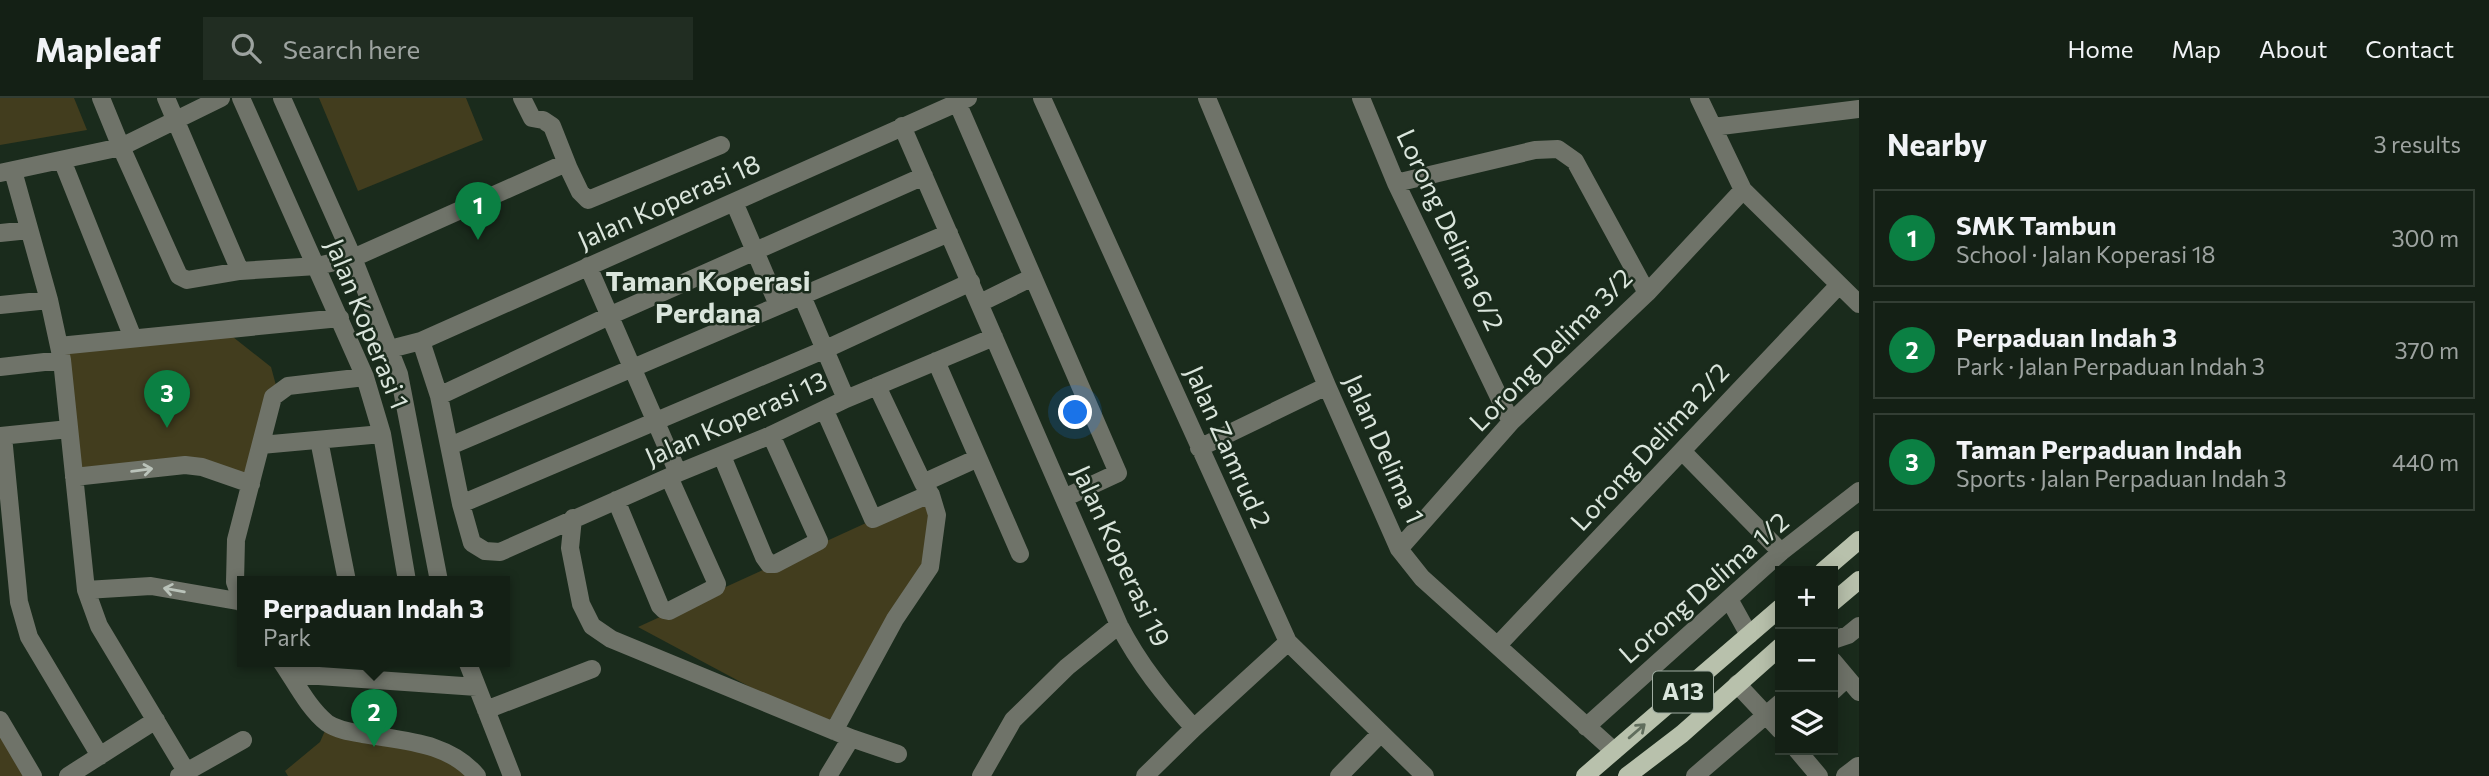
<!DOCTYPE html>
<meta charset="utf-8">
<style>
:root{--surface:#142015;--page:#212d22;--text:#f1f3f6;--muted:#9da3a0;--line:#333e34;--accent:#0b8043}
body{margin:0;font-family:Commissioner,sans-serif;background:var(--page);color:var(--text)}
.controls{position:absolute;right:21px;bottom:21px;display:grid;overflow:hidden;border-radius:0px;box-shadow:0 4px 18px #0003}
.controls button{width:63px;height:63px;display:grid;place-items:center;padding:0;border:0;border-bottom:2px solid var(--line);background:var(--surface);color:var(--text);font:35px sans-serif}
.you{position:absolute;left:1076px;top:315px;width:24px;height:24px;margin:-18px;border:5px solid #fff;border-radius:50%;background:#1a73e8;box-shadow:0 0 0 10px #1a73e833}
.badge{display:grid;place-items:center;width:46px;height:46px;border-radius:50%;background:var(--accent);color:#fff;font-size:23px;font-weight:700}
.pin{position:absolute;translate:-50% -58px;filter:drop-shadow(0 2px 4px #0008)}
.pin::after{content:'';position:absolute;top:37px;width:24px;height:21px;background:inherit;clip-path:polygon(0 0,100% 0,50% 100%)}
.popup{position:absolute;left:237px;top:478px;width:273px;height:91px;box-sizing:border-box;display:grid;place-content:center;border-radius:0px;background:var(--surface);filter:drop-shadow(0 2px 5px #0005);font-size:23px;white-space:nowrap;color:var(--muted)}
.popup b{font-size:26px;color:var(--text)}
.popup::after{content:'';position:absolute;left:50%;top:100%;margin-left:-14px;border:14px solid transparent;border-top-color:var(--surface)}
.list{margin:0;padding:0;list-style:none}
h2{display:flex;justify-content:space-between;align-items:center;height:91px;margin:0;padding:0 28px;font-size:30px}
h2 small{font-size:23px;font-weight:400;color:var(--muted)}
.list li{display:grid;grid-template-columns:46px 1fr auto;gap:21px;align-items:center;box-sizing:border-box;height:98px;margin:0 14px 14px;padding:0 14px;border:2px solid var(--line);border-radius:0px}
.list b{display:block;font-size:26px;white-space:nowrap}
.list p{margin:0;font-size:23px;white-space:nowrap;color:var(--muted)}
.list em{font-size:23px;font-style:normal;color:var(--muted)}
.icon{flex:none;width:38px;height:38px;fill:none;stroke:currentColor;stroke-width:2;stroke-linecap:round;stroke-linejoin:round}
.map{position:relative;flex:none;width:1859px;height:678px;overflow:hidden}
header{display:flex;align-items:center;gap:42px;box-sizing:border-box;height:98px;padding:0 35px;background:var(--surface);border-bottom:2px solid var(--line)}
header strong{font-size:33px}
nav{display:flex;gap:38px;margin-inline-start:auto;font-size:24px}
.search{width:490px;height:63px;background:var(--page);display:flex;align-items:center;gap:18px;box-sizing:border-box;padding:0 24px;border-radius:0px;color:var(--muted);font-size:26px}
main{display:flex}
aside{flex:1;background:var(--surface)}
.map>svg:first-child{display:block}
.green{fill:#423d1e}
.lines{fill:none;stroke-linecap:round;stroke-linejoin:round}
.minor{stroke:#6f7369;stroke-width:18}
.major{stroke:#b8c1ac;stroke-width:18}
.oneway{stroke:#bac3ba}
.oneway2{stroke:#616e5d}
.labels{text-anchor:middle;stroke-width:5;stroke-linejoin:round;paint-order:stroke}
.shield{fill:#1a2b1c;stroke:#a0ada2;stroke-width:2}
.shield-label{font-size:24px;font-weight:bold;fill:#dae5dc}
.street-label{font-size:26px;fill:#dae5dc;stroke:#1a2b1c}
.neighbourhood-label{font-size:28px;font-weight:bold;fill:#dae5dc;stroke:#1a2b1c}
</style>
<header>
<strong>Mapleaf</strong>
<div class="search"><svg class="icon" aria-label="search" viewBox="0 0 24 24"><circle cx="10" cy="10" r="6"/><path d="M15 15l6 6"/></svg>Search here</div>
<nav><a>Home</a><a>Map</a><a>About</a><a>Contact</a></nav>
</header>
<main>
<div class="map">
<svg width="1859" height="678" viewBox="0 0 1859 678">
<rect width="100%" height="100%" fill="#1a2b1c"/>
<path class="green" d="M0,0H74L87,32L0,47Z
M319,0H466L483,42L358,93Z
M228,235L271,269L277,291L248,381L202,365L78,374L65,252Z
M923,399L934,410L930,469L825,629L638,529Z
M328,626L421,646L477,678H288L285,673L320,644Z
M0,635L28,678H0Z"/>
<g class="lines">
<path class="minor" d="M101,0L121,49L179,178L187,182L240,173L317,168L353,160L566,65
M166,0L240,173
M241,0L365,279L382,336L407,483
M282,0L353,160L399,276L439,483
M522,0L532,20L543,22L552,28L569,71L580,94L588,102L721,47
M1042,0L1288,544L1425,678
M1207,0L1327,288L1399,451L1422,480L1614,653
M1361,0L1396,85L1511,324
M1699,0L1743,92L1859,206
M957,4L1118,375L1064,400
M902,28L1119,527C1139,566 1165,598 1194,630
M1713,29L1859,11
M62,62L133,240
M13,73L49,202L62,262L86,492L99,528L189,678
M0,75L121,49L221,0
M1396,85L1535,52L1558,51L1575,63L1647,195
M734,104L778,207
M0,135L29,132
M588,168L678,375
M802,198L846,301
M980,205L1033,179
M0,207L49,202
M421,243L439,298L461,406L472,445L485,453L500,454L678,375L771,337L846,301L994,239
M59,248L340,220
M390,251L421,243L968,0
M936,263L1020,456
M0,269L62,262
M439,298L609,218L924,78
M825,313L873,421L923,399L931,397
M0,338L69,331
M3,338L19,504L29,539L100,658
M319,342L347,483
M261,347L382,336
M450,348L949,135
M1199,350L1327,288
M1682,353L1781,454
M722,358L764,459L769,466H775L819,443L771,337
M74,379L185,367L202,369L251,386
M923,385L978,360
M616,402L660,508L664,512L669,513L716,489L717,486L669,379
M461,406L826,251L971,184
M573,420L570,450L581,506L592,528L611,541L851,640L898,656
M1399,451L1511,324L1647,195L1743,92
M86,492L151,488L243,504
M1729,501L1749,537
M243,506L235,484L236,442L273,299L288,288L365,279
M1833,542L1848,537L1859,528
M1498,547L1839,187
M281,563C295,583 308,610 327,625C337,632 351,634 363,636C404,643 449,644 477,678
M467,563L512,678
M1833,563L1859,594
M290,576L477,589
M1737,586L1780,632
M1833,593L1847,580
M486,612L592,571
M0,622L33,678
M1586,629L1781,454L1859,393
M834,633L895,521L930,469L937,417L931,397L923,385L877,288
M1797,652L1819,678
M68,678L156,622
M179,678L243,642
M828,678L851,640
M981,678L1013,622L1067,569L1119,527
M1145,678L1194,630L1288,544
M1339,678L1381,635
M1695,678L1780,605
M1845,678L1858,668"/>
<path class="major" d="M1823,473L1859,442
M1833,504L1859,482
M1585,678L1780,510
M1627,678L1682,636L1780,549"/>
</g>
<defs><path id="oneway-shaft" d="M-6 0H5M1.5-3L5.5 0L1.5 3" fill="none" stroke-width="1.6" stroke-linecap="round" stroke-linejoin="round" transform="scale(1.75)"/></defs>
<g class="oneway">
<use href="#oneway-shaft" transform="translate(142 372) rotate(-7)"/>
<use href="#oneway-shaft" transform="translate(174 492) rotate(-170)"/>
</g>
<use class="oneway2" href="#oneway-shaft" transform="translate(1637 633) rotate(-41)"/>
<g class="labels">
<rect class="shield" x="1653" y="573.5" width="60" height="41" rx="5"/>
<g class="shield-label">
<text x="1683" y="602">A13</text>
</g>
<g class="street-label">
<text transform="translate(669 104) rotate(-24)" y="9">Jalan Koperasi 18</text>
<text transform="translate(1450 132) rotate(65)" y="9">Lorong Delima 6/2</text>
<text transform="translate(367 226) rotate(68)" y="9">Jalan Koperasi 1</text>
<text transform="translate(1551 252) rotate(-45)" y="9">Lorong Delima 3/2</text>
<text transform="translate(736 321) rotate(-24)" y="9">Jalan Koperasi 13</text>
<text transform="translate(1228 349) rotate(66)" y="9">Jalan Zamrud 2</text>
<text transform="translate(1650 349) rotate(-47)" y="9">Lorong Delima 2/2</text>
<text transform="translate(1384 351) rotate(66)" y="9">Jalan Delima 1</text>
<text transform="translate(1121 458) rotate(65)" y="9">Jalan Koperasi 19</text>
<text transform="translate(1704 490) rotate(-41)" y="9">Lorong Delima 1/2</text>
</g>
<g class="neighbourhood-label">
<text x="708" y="193">Taman Koperasi<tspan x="708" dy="32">Perdana</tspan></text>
</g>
</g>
</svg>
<div class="controls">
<button>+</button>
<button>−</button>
<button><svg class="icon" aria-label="layers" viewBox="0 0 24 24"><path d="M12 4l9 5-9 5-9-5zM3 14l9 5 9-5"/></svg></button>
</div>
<div class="you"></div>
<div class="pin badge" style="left:478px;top:142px">1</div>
<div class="pin badge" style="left:374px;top:649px">2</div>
<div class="popup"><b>Perpaduan Indah 3</b>Park</div>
<div class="pin badge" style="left:167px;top:330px">3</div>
</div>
<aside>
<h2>Nearby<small>3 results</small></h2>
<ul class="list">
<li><span class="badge">1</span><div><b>SMK Tambun</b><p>School · Jalan Koperasi 18</p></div><em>300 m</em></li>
<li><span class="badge">2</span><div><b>Perpaduan Indah 3</b><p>Park · Jalan Perpaduan Indah 3</p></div><em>370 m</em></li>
<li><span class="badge">3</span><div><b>Taman Perpaduan Indah</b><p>Sports · Jalan Perpaduan Indah 3</p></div><em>440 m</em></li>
</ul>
</aside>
</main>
